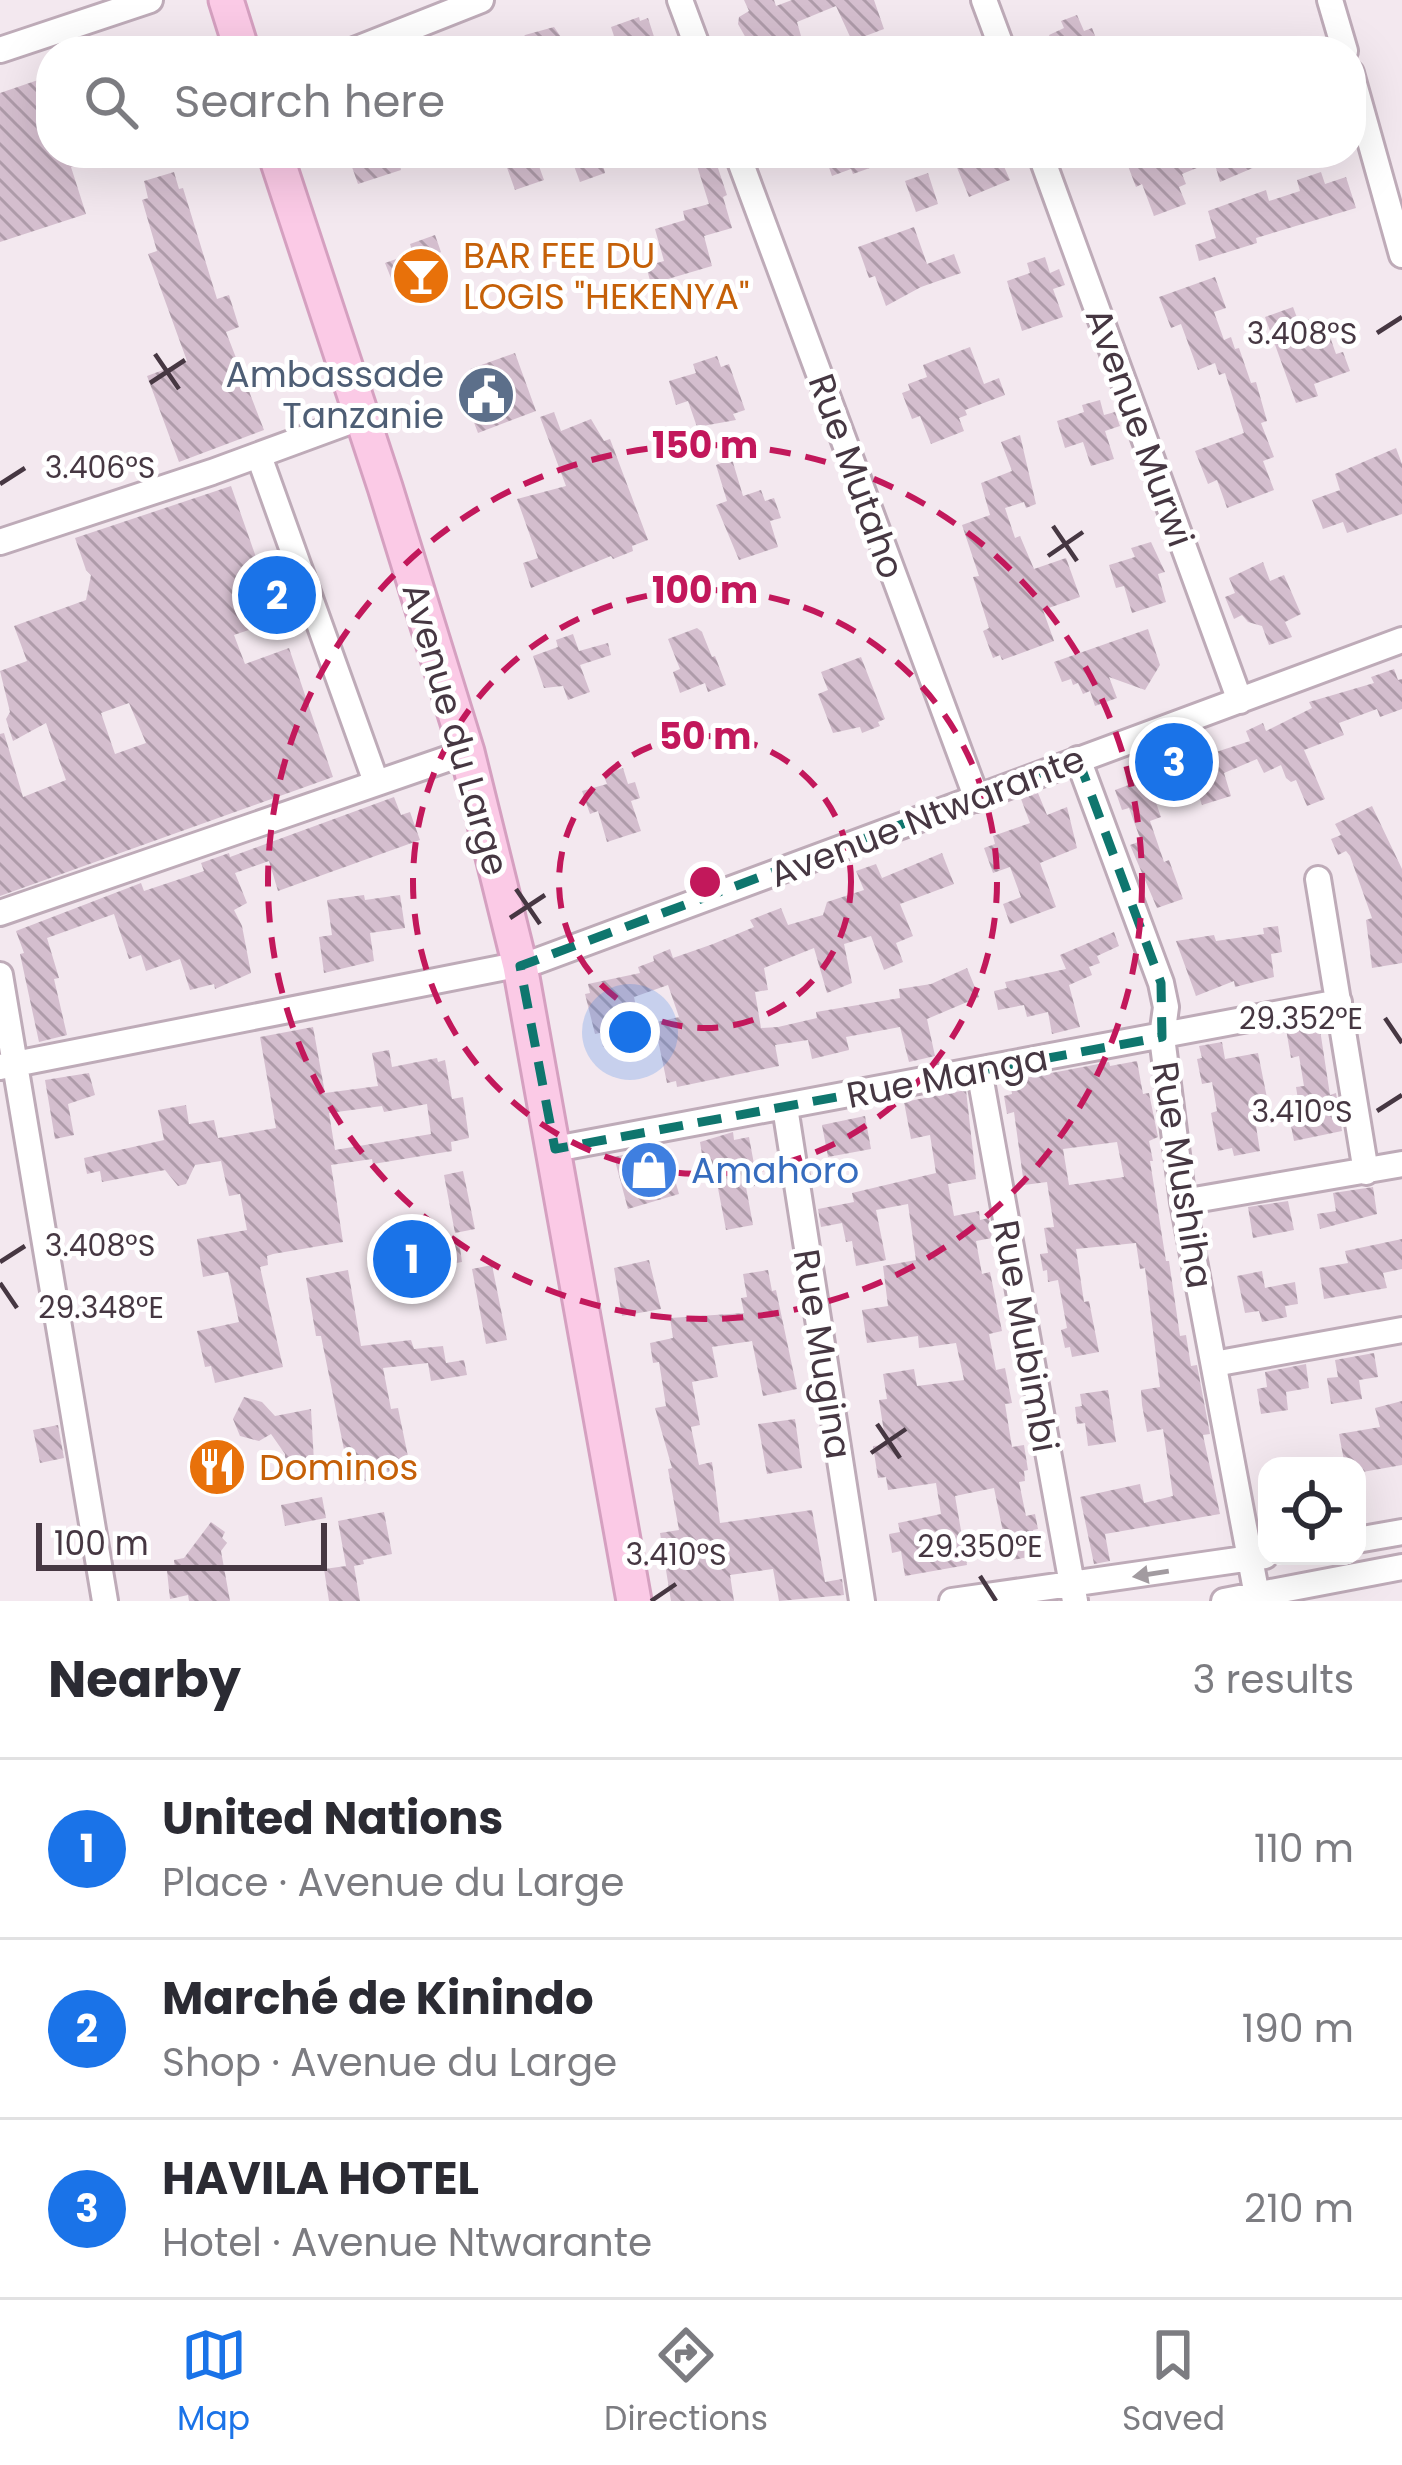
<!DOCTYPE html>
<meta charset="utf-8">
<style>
:root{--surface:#fff;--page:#f2f2f3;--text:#2b2b33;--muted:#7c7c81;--line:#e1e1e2;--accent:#1a73e8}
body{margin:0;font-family:Poppins,sans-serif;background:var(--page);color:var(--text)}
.controls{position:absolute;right:36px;bottom:36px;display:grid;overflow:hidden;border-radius:24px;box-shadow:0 12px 48px #0002}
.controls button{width:108px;height:108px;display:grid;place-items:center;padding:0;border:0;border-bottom:3px solid var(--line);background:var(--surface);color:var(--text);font:60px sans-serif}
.scale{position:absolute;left:36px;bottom:30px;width:291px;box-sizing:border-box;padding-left:12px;border:6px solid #463742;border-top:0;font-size:33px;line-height:42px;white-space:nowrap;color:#463742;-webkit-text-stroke:9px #fff;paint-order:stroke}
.you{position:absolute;left:630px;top:1032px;width:42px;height:42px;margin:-30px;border:9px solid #fff;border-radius:50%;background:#1a73e8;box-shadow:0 0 0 18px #1a73e833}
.badge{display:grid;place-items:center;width:78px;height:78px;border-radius:50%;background:var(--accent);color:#fff;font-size:39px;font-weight:700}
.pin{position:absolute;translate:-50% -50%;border:6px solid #fff;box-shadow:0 3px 12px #0006}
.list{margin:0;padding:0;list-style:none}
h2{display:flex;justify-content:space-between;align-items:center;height:156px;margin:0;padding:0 48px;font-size:51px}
h2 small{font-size:39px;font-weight:400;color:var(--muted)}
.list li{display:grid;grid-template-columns:78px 1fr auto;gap:36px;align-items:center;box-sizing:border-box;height:180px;padding:0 48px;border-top:3px solid var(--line)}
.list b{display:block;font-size:45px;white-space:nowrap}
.list p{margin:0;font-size:39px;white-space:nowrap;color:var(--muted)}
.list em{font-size:39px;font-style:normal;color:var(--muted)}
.icon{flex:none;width:66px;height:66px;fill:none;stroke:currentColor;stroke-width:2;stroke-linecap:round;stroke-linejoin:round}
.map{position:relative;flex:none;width:1402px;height:1601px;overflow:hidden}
.search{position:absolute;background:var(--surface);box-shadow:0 12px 48px #0002;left:36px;right:36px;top:36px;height:132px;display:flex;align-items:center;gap:30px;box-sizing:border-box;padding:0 42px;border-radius:48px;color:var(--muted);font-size:45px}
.sheet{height:696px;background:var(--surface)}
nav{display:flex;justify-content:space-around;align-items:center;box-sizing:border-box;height:168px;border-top:3px solid var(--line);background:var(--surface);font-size:33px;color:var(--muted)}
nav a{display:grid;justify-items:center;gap:6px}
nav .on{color:var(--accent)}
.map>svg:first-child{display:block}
.building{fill:url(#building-back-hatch);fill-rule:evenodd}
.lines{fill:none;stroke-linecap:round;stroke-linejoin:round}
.minor-casing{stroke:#beabb8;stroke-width:30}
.secondary-casing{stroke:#d5a0c0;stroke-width:39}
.minor{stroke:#fff;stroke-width:24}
.secondary{stroke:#fbcae6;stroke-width:33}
.oneway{fill:#a29ba0}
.marked{fill:none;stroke:#0f766e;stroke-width:9;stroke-dasharray:24 15;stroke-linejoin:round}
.ticks{fill:none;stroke:#463742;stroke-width:4.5}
.ring{fill:none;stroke:#c2185b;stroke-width:6;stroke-dasharray:21 15}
.labels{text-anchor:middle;stroke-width:10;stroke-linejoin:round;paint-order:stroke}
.food-label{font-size:36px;fill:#c56008;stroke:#fff;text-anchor:start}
.service-label{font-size:36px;fill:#4e5e75;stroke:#fff;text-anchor:end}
.street-label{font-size:36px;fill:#463742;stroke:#fff}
.shop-label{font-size:36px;fill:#366cbe;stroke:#fff;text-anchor:start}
.ticks-label{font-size:30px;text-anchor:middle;fill:#463742;stroke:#fff;stroke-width:10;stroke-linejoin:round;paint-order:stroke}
.centre{fill:#c2185b;stroke:#fff;stroke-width:6}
.ring-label{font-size:36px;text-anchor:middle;font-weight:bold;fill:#c2185b;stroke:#fff;stroke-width:10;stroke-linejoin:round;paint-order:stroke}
</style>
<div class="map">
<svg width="1402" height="1601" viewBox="0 0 1402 1601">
<defs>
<pattern id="building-back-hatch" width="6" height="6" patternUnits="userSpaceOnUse" patternTransform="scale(3)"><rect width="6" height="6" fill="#d4bece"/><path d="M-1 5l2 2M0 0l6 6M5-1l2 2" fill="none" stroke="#ae9ba9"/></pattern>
</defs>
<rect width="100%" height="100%" fill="#f3e8ef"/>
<path class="building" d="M744,0H774L776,6L792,0H874L884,29L852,41L836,6L797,22L803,43L779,51L768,36L755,42L747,40L738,24L739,17L749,11Z
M1077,15L1084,31L1092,28L1101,51H1055L1049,35L1064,28L1061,21Z
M639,17L640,21L648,18L657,46L619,51L611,27Z
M554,27L561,37L593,51H526L522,39L525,35Z
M44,78L51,97V153H74L78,165L71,167L86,214L0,242V93Z
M354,153H395L401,170L358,184L352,167L358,165Z
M582,153H630L631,155L603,165L605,173L580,182L574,166L585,162Z
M693,153H713L727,195L723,197L732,228L704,236L712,266L651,284L646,266L664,261L655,229L685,220L683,211L709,204Z
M824,153H906V155L853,174L851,169L832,176Z
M951,153H998L1010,180L969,197Z
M1123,153H1288L1220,182L1214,161L1182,174L1186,184L1179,187L1186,204L1154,216L1142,184L1136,187Z
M535,155L544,180L515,190L506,165Z
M174,172L179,189L183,188L217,299L229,295L239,327L226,332L264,430L179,462L147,376L187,361L148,254L157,251L142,200L148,198L144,181Z
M1321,172L1325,184L1346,177L1356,208L1256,238L1257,243L1199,261L1195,245L1216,238L1208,211L1266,190L1269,201L1300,191L1297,180Z
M928,173L938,204L916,212L905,181Z
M914,227L927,264L954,254L961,273L921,287L886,306L875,276L869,278L858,247Z
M435,235L441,252L437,254L441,264L433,267L439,297L420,304L406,278L393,283L385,263L413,253L410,244Z
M1045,257L1050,273L1059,269L1065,285L1053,289L1063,317L1022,331L1007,281L1030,273L1027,263Z
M1215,277L1226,308L1214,312L1224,340L1231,337L1235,349L1239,348L1251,383L1256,382L1267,421L1261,423L1274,457L1263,461L1274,490L1227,508L1217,480L1208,484L1195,451L1244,433L1225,373L1219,375L1215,363L1198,370L1181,324L1171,328L1159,297Z
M1293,307L1299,323L1316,317L1322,334L1328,331L1336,354L1343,352L1350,371L1314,384L1318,396L1296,403L1265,317Z
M970,347L984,384L999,378L1005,395L965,410L967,415L959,418L964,431L931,444L920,416L912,419L902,393L910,390L908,384L927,377L923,365Z
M515,353L536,411L478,433L459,383L473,378L470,369Z
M717,356L721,367L729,364L745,410L733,414L736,420L697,427L688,401L676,405L669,381L696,373L693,364Z
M1100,400L1104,415L1115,412L1120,426L1105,431L1114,459L1091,466L1083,442L1065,448L1057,421L1084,412L1082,405Z
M554,412L561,431L591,419L604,441L610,439L648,540L632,546L633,551L613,559L611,556L531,588L523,563L538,558L517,499L566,486L540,417Z
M1020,435L1036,504L1026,508L1024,502L1005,508L1015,538L1020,536L1034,569L1066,558L1080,597L1043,610L1054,641L1002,660L1000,655L993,658L983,631L989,628L973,577L979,576L962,525L990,515L981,483L1012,471L1001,442Z
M1396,448L1402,464V514L1347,533L1343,522L1323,529L1312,500L1340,490L1335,474Z
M732,459L743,496L761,490L765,501L774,498L781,518L770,521L778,547L739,560L716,505L727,501L716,465Z
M231,486L278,620L234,635L245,664L289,648L333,777L0,896V734L4,733L23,797L66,780L46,723L13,741L6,719L10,712L0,671L27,661L14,626L86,600L91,575L86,570L75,538ZM129,703L146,743L115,754L101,713Z
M1151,542L1165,572L1158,574L1166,602L1132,613L1124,586L1116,588L1109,565L1135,557L1131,548Z
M1263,562L1270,581L1284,575L1301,614L1285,622L1292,637L1269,645L1262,626L1248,622L1242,615L1234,619L1225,597L1235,593L1229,578Z
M697,628L702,632L712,657L715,656L726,685L708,692L705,683L680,693L673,672L680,669L668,639Z
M1148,629L1160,665L1145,690L1109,677L1117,698L1095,706L1090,691L1083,694L1078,683L1073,685L1071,679L1062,682L1054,662Z
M573,634L579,651L608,643L611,655L580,665L590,692L568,700L563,686L544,688L533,656L558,647L556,640Z
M861,657L885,719L878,722L880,726L862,733L860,727L833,733L818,694L828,690L821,672Z
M1394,669L1398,680L1402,679V709L1380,717L1377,709L1339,723L1344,735L1304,750L1325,799L1307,806L1296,780L1291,782L1286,778L1281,765L1264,773L1257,759L1224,773L1231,796L1202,805L1195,784L1188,786L1179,757L1213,745L1216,752L1250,741L1246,731L1263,723L1266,731L1312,708L1309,702L1374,683L1371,677Z
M623,768L628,784L635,782L640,798L631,801L641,831L607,842L598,811L590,814L582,791L607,784L603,774Z
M1153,776L1159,792L1153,794L1161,817L1150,821L1164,862L1169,860L1183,899L1157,908L1130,845L1141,841L1129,808L1122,810L1115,790Z
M1038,793L1047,815L1067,807L1077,848L1040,863L1056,907L1010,924L1003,904L1021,897L1010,867L993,873L984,848L995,844L993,836L1030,823L1021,799Z
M394,797L401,815L410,812L420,840L278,891L269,861L235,873L247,903L234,910L242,926L251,973L215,989L214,984L190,990L180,959L146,971L141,955L129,959L114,914L47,938L59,978L54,979L67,1035L39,1042L20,954L24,953L16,931L141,883L144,891L204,871L201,863L229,853L230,857Z
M1372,806L1402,869V963L1372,968L1366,920L1372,918L1350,856L1346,851L1338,855L1331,839L1341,835L1335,824Z
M942,853L954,884L900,904L913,936L896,943L903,962L884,970L871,936L844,944L852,983L827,993L814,948L764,968L768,990L755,992L761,1028L778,1027L817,1018L816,1012L900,998L899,989L931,984L967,968L979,997L927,1019L935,1056L909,1062L900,1027L846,1037L849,1050L812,1059L808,1040L775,1045L779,1066L677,1087L676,1081L667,1083L658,1040L611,1051L609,1046L603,1047L600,1033L595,1034L585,994L590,993L588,984L640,973L638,967L654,961L653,956L670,949L673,958L713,944L754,927L750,920L781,908L788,925L823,915L827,902L864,890L856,871L876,864L882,878ZM668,985L679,1017L640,1026L634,997Z
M364,895L365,900L400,895L405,928L370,933L374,961L324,973L319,937L332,935L327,900Z
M1278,926L1282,952L1271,954L1274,977L1235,987L1234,981L1196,996L1176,941L1214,935L1216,941L1264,934L1263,928Z
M1114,932L1119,946L1097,956L1100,963L1089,967L1092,975L1069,985L1080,1027L1052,1034L1048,1012L1027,1017L1024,1005L998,1010L994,991L1007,988L1005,982L1066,969L1060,955Z
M1319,1023L1330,1095L1336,1093L1342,1131L1294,1141L1290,1121L1301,1118L1296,1087L1304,1086L1299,1056L1291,1058L1286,1029Z
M313,1027L325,1093L378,1086L372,1053L389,1050L392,1067L437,1058L438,1062L445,1060L452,1099L463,1097L469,1138L451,1142L452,1151L373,1164L372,1159L331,1165L343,1242L273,1254L267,1256L268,1265L260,1267L283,1367L215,1383L211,1366L205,1367L197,1331L239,1322L228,1272L203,1277L197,1239L247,1230L240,1194L229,1196L221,1161L195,1165L186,1184L178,1186L165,1170L102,1182L100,1171L87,1174L84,1158L164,1140L158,1110L186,1105L189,1124L214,1120L218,1138L276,1128L260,1037ZM427,1104L431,1134L335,1150L329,1113L382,1106L384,1112Z
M1222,1042L1225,1059L1258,1053L1272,1123L1256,1126L1260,1151L1234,1156L1232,1148L1218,1151L1211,1113L1217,1111L1212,1082L1202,1084L1197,1059L1202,1058L1199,1046Z
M1137,1061L1143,1094L1149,1093L1158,1137L1149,1141L1153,1161H1150L1166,1261H1169L1180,1336L1186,1335L1191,1366L1197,1365L1210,1434L1203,1435L1220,1514L1105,1534L1110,1561L1094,1564L1080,1497L1140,1484L1144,1503L1173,1496L1163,1429L1147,1432L1142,1405L1141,1390L1160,1387L1145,1268L1140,1269L1136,1243L1076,1249L1084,1302L1089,1301L1099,1352L1072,1357L1070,1347L1065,1348L1061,1330L1067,1328L1058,1280L1048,1282L1047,1270L1043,1271L1040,1254L1048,1253L1044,1228L1054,1227L1047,1182L1024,1185L1014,1112L1007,1114L1004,1096L1012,1094L1010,1081L1109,1062L1110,1066ZM1117,1142L1124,1177L1069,1185L1063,1149Z
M89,1073L95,1095L68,1104L74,1135L55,1139L45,1080Z
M966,1090L976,1179L948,1184L954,1216L979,1211L980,1220L989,1218L992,1238L976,1241L982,1274L990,1272L1002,1331L989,1334L996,1370L1005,1368L1012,1403L1005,1404L1012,1447L1024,1445L1028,1470L1024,1471L1025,1481L1019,1482L1026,1516L1035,1514L1038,1529L1033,1530L1037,1555L1009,1561L994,1488L955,1496L967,1565L905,1576L901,1551L892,1553L889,1534L900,1532L898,1523L941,1514L936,1483L888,1490L886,1477L878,1478L873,1446L886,1445L879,1400L887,1399L883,1374L914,1369L917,1386L964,1380L956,1343L919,1348L918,1336L867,1343L862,1310L888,1306L883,1266L916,1260L908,1204L876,1210L886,1260L856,1266L852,1241L846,1242L842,1223L821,1227L818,1209L854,1202L852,1193L936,1173L930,1135L911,1139L904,1102Z
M865,1116L871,1149L828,1157L822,1125Z
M733,1132L734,1140L749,1137L756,1175H753L755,1186L746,1187L753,1225L726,1230L717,1183L707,1185L700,1142Z
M665,1145L679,1194L628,1209L614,1157Z
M463,1171L475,1229L455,1233L444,1175Z
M1373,1187L1377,1214L1320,1229L1317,1214L1336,1211L1333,1193Z
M1288,1201L1294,1230L1253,1238L1248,1207Z
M1402,1239V1269L1383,1273L1387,1288L1324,1299L1319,1268L1348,1263L1345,1251Z
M459,1241L462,1262L423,1269L420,1247Z
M649,1260L661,1309L622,1316L614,1268Z
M492,1265L507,1340L486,1344L472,1269Z
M348,1270L361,1346L411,1340L414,1349L443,1346L446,1363L464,1360L467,1375L431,1381L428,1363L383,1368L391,1409L398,1408L411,1471L351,1484L321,1336H316L306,1278Z
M768,1270L772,1291L776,1290L797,1389L763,1396L752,1341L712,1347L718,1377L692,1382L700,1425L691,1427L699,1465L712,1462L720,1523L812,1510L825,1582L842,1579L844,1595L779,1601L773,1569L730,1575L734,1601H671L660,1533L679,1530L668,1469L672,1468L655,1408L666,1406L659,1362L653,1363L650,1343L673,1338L670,1318L744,1313L741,1298L747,1297L743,1274Z
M1262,1271L1265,1288L1295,1282L1298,1304L1285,1306L1287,1317L1262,1322L1259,1311L1245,1313L1237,1276Z
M1374,1353L1378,1377L1359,1380L1362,1399L1331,1404L1327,1378L1338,1377L1335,1360Z
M1306,1364L1309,1388L1286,1392L1288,1410L1261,1414L1257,1389L1267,1387L1265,1372Z
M1108,1390L1116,1442L1088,1446L1085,1423L1077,1424L1075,1407L1082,1406L1080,1394Z
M244,1397L262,1402L275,1416L311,1409L314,1462L293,1468L285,1462V1454L271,1434L259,1441L240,1436L233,1419Z
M1402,1401V1465L1357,1473V1466H1345L1339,1434L1380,1427L1375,1408Z
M795,1419L802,1468L767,1474L758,1424Z
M58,1425L64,1458L40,1463L33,1430Z
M322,1497L326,1518L285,1526L281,1505Z
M384,1512L392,1554L363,1560L364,1564L354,1566L360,1601H329L324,1569L346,1566L338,1521Z
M211,1522L225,1532L222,1538L227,1543L221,1551L230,1601H189L188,1595L170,1599L167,1571L175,1570L174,1560L184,1558Z"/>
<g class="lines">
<defs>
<path id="minor" d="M680,0L699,51
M984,0L1003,51
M1330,0L1345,51
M0,50L150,0
M352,51L481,0
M1351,73L1402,255
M737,153L977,799
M1040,153L1240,701
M259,456L376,782
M0,542L212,472L362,417
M1078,759L1161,983L1166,1007L1162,1037L1183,1202L1258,1601
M1318,879L1366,1172
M0,913L467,752
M0,975L105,1601
M0,1067L537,961L1402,640
M979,1070L1075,1601
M785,1107L862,1601
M555,1149L1339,1002
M1183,1202L1402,1164
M1214,1364L1402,1330
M1357,1540L1402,1532
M952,1601L1265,1556
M1224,1601L1402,1567"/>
<path id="secondary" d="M226,0L242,51
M275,153L385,487L467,752L520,966L634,1601"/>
</defs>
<use href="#minor" class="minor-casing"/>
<use href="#secondary" class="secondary-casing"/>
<use href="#minor" class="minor"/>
<use href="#secondary" class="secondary"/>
</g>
<defs><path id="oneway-solid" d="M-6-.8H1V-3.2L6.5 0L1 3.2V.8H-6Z" transform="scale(3)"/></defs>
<use class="oneway" href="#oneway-solid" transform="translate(1151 1574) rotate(171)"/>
<path class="marked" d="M1078,759L1161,983L1162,1037L555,1149L520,966Z"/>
<path class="ticks" d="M1377,333L1402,317M155,354L179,389M150,383L185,360M0,484L25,468M1053,526L1077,561M1048,556L1083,532M516,889L540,924M510,918L545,895M1385,1018L1402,1043M1377,1111L1402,1095M0,1262L25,1246M0,1283L17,1308M877,1424L900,1458M871,1453L906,1429M980,1576L996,1601M651,1601L676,1584"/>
<g class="ring">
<circle cx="705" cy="882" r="146"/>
<circle cx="705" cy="882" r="292"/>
<circle cx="705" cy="882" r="437"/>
</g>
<defs>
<symbol id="bar-disc" viewBox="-11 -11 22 22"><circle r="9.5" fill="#e8710a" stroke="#fff"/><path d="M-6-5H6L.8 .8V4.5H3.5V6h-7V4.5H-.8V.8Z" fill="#fff"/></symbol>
<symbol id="civic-disc" viewBox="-11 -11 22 22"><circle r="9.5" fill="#5c6f8a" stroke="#fff"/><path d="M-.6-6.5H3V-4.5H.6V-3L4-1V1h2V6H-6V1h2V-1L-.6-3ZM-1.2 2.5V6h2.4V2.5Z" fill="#fff"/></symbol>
<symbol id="shop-disc" viewBox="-11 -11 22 22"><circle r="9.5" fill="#3f7fe0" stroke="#fff"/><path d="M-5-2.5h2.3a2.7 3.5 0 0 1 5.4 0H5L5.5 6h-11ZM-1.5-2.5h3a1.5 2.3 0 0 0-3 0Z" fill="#fff"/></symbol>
<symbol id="restaurant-disc" viewBox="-11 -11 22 22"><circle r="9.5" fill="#e8710a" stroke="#fff"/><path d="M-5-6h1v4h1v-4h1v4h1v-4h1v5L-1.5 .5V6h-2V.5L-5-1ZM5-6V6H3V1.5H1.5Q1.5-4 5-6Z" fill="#fff"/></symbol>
</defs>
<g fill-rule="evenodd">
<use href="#bar-disc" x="388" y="243" width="66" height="66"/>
<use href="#civic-disc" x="453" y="362" width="66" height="66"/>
<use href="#shop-disc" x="616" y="1137" width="66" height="66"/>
<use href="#restaurant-disc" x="184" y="1434" width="66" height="66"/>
</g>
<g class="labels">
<g class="food-label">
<text x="463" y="268">BAR FEE DU<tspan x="463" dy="41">LOGIS "HEKENYA"</tspan></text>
<text x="259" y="1480">Dominos</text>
</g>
<g class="service-label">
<text x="444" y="387">Ambassade<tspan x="444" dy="41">Tanzanie</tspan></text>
</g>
<g class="street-label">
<text transform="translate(1140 427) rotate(70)" y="13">Avenue Murwi</text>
<text transform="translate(857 476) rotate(70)" y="13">Rue Mutaho</text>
<text transform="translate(456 729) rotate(74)" y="13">Avenue du Large</text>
<text transform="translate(927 816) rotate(-21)" y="13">Avenue Ntwarante</text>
<text transform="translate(947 1076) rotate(-11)" y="13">Rue Manga</text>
<text transform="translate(1183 1175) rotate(81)" y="13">Rue Mushiha</text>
<text transform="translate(1026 1336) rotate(80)" y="13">Rue Mubimbi</text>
<text transform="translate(823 1354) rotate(81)" y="13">Rue Mugina</text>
</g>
<g class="shop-label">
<text x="691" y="1183">Amahoro</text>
</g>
</g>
<g class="ticks-label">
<text x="1302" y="344">3.408°S</text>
<text x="100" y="478">3.406°S</text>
<text x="1301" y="1029">29.352°E</text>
<text x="1302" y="1122">3.410°S</text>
<text x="100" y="1256">3.408°S</text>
<text x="101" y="1318">29.348°E</text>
<text x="980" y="1557">29.350°E</text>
<text x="676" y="1565">3.410°S</text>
</g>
<circle cx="705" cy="882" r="18" class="centre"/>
<g class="ring-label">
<text x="705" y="458">150 m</text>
<text x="705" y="603">100 m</text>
<text x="705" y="749">50 m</text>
</g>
</svg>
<div class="controls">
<button><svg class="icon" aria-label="locate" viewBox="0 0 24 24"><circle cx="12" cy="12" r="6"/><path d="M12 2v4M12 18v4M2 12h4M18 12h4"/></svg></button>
</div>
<div class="scale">100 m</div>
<div class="you"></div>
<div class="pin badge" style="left:412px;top:1259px">1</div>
<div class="pin badge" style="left:277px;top:595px">2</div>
<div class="pin badge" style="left:1174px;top:762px">3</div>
<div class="search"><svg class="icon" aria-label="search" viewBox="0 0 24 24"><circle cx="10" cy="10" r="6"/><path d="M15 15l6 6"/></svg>Search here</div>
</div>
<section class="sheet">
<h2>Nearby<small>3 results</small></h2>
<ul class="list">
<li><span class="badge">1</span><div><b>United Nations</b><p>Place · Avenue du Large</p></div><em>110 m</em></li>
<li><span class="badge">2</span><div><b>Marché de Kinindo</b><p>Shop · Avenue du Large</p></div><em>190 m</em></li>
<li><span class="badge">3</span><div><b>HAVILA HOTEL</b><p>Hotel · Avenue Ntwarante</p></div><em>210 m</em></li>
</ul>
</section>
<nav>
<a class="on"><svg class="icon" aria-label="map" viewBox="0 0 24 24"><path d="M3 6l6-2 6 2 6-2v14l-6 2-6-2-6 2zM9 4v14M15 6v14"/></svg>Map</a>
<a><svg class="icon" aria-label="directions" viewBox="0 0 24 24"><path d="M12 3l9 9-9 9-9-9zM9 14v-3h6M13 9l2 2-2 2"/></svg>Directions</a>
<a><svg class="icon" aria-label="saved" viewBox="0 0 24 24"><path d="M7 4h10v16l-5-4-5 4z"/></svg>Saved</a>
</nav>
